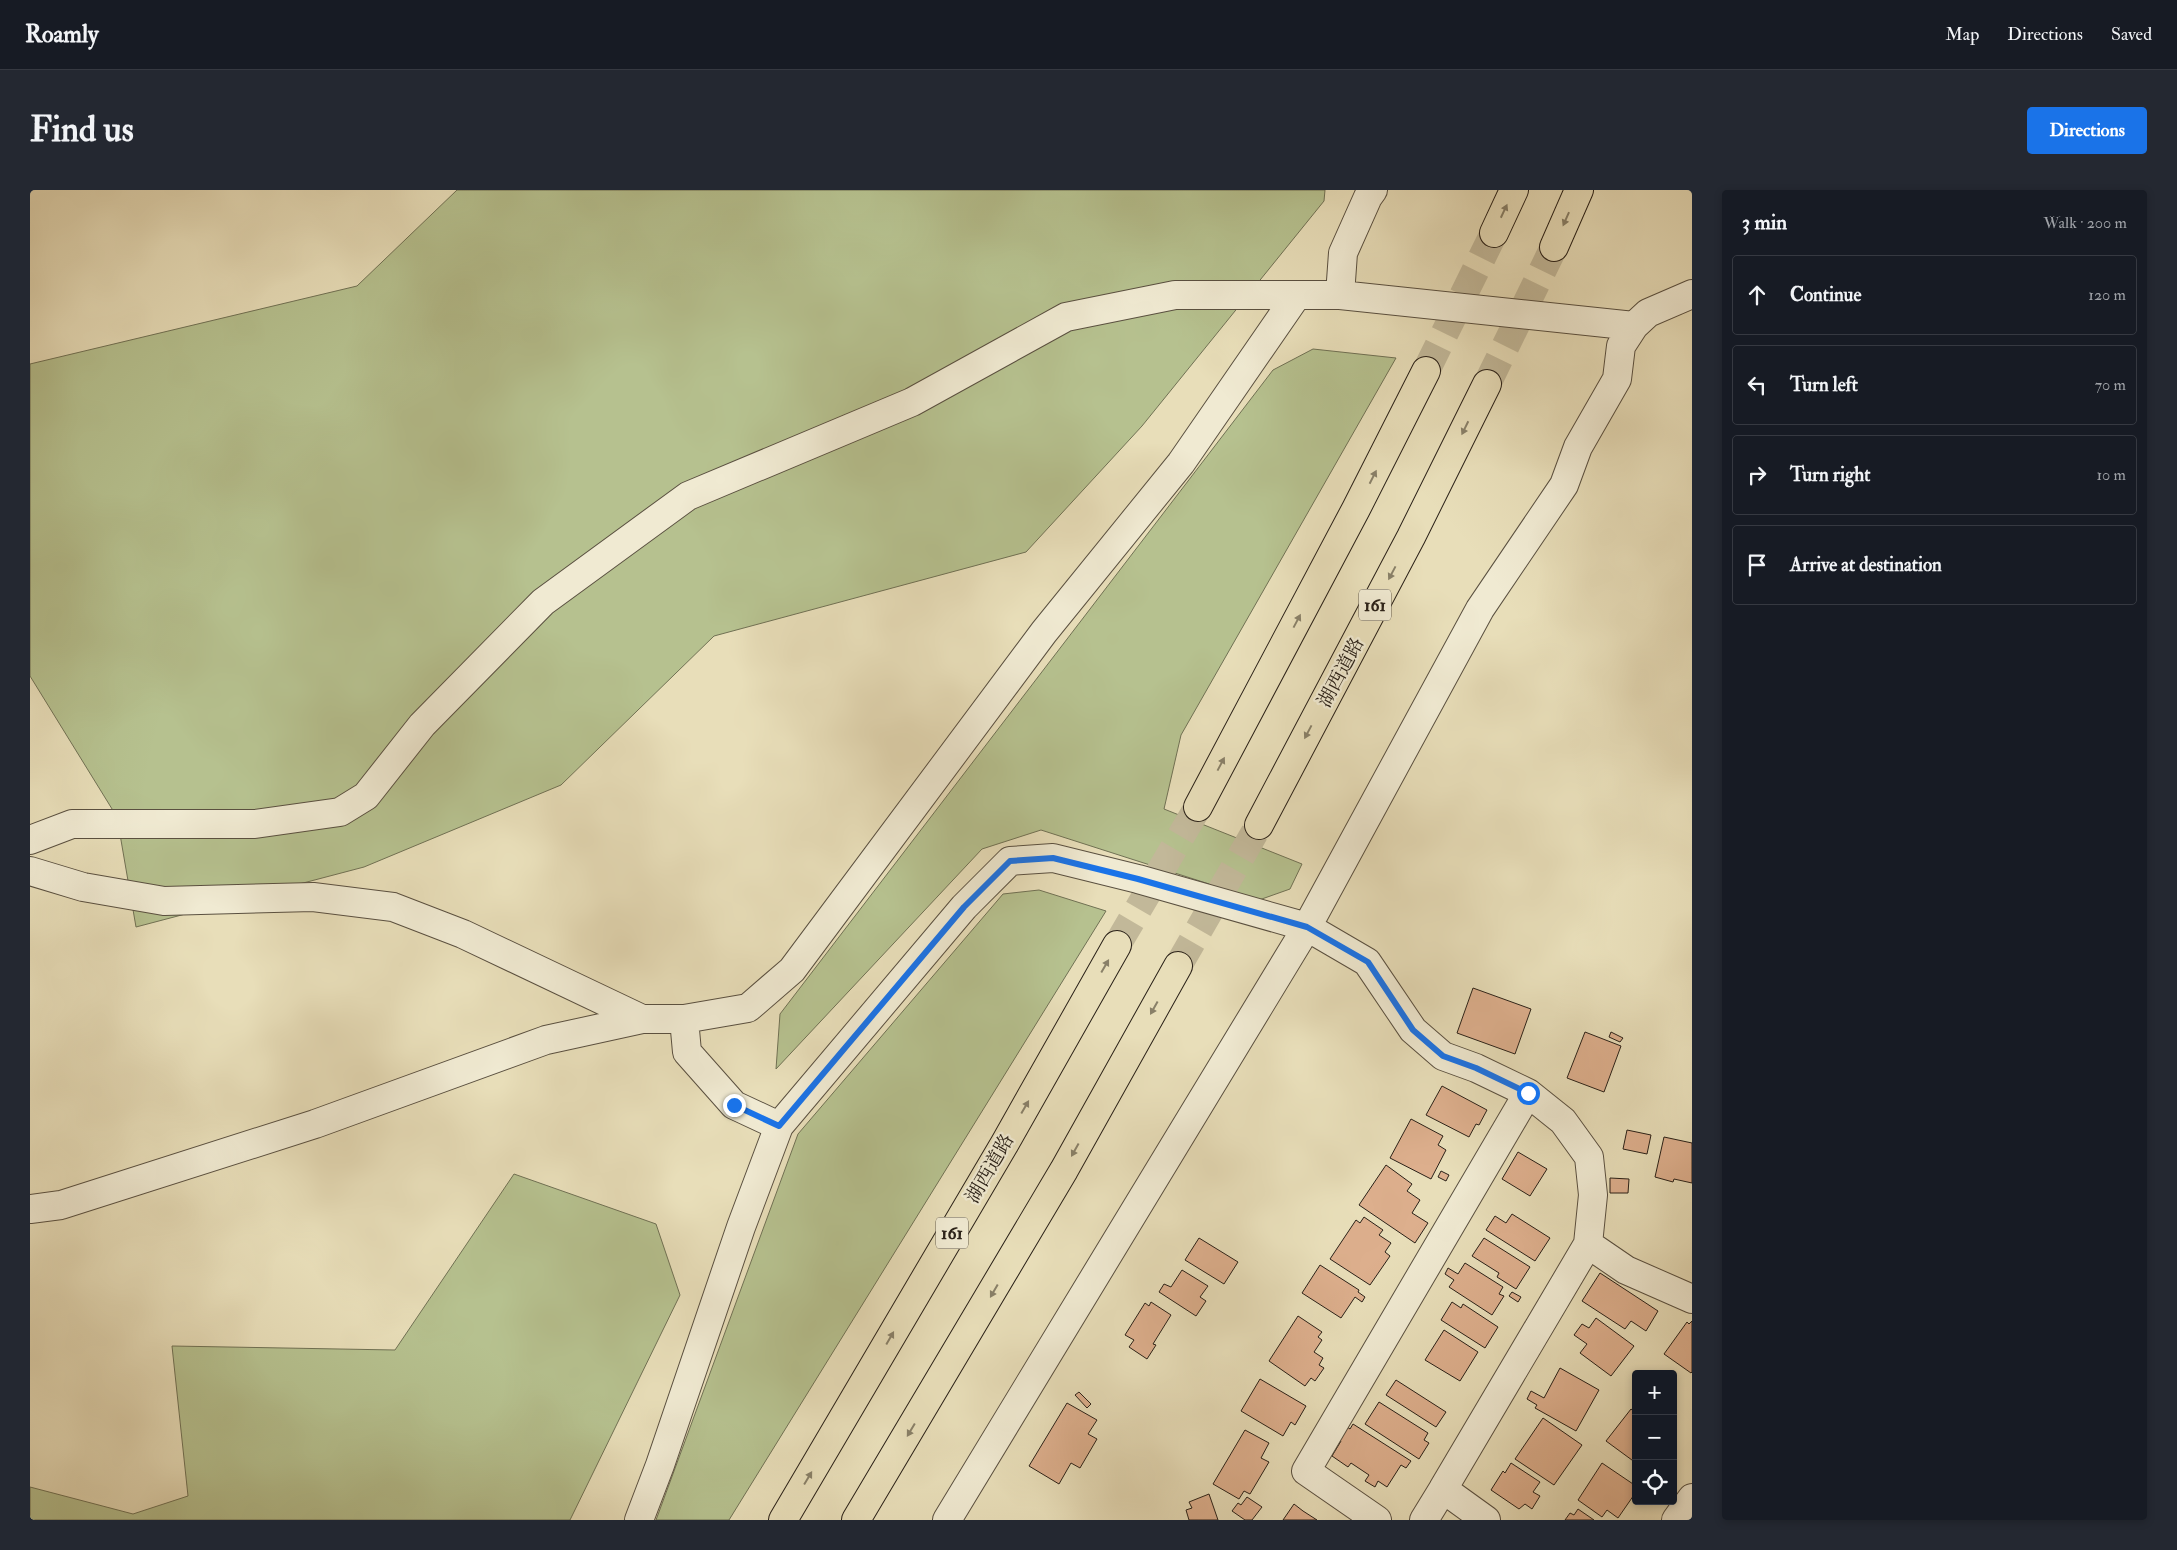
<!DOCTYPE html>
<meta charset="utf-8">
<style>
:root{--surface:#171b24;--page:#242831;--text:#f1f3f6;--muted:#9ea1a6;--line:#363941;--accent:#1a73e8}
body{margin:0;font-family:"IM FELL Double Pica","Noto Serif JP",serif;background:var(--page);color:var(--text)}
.controls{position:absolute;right:15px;bottom:15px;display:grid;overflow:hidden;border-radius:5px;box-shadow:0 2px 8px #0003}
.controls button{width:45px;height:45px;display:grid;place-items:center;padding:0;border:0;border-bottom:1px solid var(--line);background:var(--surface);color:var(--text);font:25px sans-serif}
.stop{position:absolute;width:15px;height:15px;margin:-11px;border:4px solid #1a73e8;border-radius:50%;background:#fff}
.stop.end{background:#1a73e8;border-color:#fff;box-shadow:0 1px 5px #0008}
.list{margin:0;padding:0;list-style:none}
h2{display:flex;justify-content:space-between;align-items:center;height:65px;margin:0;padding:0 20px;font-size:21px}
h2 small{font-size:16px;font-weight:400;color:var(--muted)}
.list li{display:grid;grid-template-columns:32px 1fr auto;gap:15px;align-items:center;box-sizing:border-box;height:80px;margin:0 10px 10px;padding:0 10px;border:1px solid var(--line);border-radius:5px}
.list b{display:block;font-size:19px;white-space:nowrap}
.list em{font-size:16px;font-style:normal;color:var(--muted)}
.icon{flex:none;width:28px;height:28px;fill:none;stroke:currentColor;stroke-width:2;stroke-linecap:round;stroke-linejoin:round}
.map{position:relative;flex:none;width:1662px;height:1330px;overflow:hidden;border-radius:5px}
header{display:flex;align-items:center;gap:30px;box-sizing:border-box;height:70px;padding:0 25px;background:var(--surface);border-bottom:1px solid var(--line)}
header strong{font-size:24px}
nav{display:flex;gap:28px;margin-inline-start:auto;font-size:18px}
.intro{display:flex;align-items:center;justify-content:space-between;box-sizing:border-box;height:120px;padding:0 30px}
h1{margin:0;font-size:35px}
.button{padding:12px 22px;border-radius:5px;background:var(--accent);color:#fff;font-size:18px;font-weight:700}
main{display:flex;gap:30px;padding:0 30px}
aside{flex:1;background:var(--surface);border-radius:5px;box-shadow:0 2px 8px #0003}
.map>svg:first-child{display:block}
.green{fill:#b6c18f;stroke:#707154}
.building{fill:#ddaf8d;stroke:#2a2118}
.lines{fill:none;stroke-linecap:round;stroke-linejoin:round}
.highway-tunnel{stroke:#c2b899;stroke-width:28;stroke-dasharray:28 14;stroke-linecap:butt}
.minor-casing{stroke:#5a5040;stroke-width:30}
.highway-casing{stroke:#2a2118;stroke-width:30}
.minor{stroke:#f0ead2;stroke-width:28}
.highway{stroke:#e8deb9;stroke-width:28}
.oneway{fill:#898068}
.route{stroke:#1a73e8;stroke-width:6}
.labels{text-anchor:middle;stroke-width:4.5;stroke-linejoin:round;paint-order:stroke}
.shield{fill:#f0ead2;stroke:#655d50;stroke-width:1}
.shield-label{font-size:18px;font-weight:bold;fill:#2a2118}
.street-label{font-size:19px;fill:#2a2118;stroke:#f0ead2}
</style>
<header>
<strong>Roamly</strong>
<nav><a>Map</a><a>Directions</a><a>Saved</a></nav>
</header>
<div class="intro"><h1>Find us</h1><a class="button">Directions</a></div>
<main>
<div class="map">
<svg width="1662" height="1330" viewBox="0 0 1662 1330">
<rect width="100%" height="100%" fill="#e8deb9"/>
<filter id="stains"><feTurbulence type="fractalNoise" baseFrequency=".004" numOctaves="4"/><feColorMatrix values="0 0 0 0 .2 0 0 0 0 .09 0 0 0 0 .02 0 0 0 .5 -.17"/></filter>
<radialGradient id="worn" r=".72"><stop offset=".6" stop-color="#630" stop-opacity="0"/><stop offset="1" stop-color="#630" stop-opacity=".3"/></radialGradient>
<path class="green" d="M427,0H1295L1294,11L1112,236L996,362L684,446L531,595L334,677L106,737L87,627L0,486V174L327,96Z
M1283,159L1366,168L1151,545L1134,619L1272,674L1260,699L1229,710L1011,640L952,659L746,879L750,824L1243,180Z
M1009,700L1076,721L699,1330H626L768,944L973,704Z
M484,984L626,1034L650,1105L540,1330H0V1297L103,1324L158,1306L142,1156L365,1160Z"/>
<path class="building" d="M1443,798L1501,819L1485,864L1427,843Z
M1555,842L1591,856L1574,902L1537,888Z
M1581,842L1593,848L1590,852L1579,847Z
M1412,896L1457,920L1449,935L1446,934L1439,947L1396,925Z
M1381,929L1413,946L1408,955L1416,960L1401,989L1360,968Z
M1597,940L1621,945L1617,964L1593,959Z
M1634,947L1662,953V993L1644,989L1643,992L1625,987Z
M1488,962L1517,979L1500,1006L1472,989Z
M1356,975L1382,994L1377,1001L1390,1010L1382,1023L1398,1033L1385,1053L1329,1015Z
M1411,981L1419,985L1416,991L1408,987Z
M1580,988L1599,989L1598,1003H1580Z
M1482,1024L1520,1048L1505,1071L1456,1040L1465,1026L1476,1033Z
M1334,1027L1353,1040L1349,1045L1361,1053L1355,1062L1360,1066L1340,1095L1300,1069L1326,1030L1330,1033Z
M1169,1048L1208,1072L1194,1094L1155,1070Z
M1454,1048L1500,1077L1486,1099L1467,1087L1469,1083L1442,1066Z
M1435,1073L1473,1097L1469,1104L1474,1106L1462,1125L1419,1097L1424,1090L1415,1084L1418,1078L1428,1084Z
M1290,1075L1329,1100L1328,1102L1335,1107L1332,1112L1325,1107L1311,1128L1272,1103Z
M1152,1080L1178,1096L1170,1107L1176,1111L1166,1126L1129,1102L1134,1094L1141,1097Z
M1570,1083L1628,1121L1616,1141L1601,1131L1595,1139L1552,1111Z
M1482,1102L1491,1107L1488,1112L1479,1106Z
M1121,1112L1141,1125L1123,1154L1126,1155L1117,1169L1099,1157L1104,1150L1095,1145L1115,1113L1119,1116Z
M1422,1112L1431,1118L1433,1114L1468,1137L1455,1158L1411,1130Z
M1268,1126L1292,1142L1288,1147L1292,1150L1284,1162L1293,1168L1289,1175L1294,1178L1285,1191L1281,1188L1275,1196L1239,1171Z
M1566,1128L1604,1156L1581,1186L1550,1163L1557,1154L1544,1145L1552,1134L1559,1138Z
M1662,1131V1182L1661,1183L1634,1164L1657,1132L1659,1134Z
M1414,1140L1448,1162L1430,1191L1395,1170Z
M1530,1178L1569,1200L1546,1241L1505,1218L1507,1215L1497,1209L1501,1201L1514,1208Z
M1230,1189L1276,1216L1265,1235L1261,1232L1253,1246L1211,1221Z
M1366,1190L1416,1222L1406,1237L1356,1205Z
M1049,1202L1061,1214L1057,1218L1045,1205Z
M1349,1212L1398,1243L1394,1250L1399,1253L1389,1269L1335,1234Z
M1037,1213L1067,1230L1058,1244L1067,1249L1050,1278L1041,1273L1029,1294L999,1276Z
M1601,1219L1606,1223V1273L1576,1251Z
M1513,1228L1552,1255L1524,1295L1485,1269Z
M1323,1234L1381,1271L1376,1278L1371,1275L1357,1297L1348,1291L1345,1297L1335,1291L1339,1285L1321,1273L1318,1277L1302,1266L1311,1251L1308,1249L1316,1236L1320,1239Z
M1215,1240L1239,1253L1231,1268L1239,1272L1220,1304L1214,1301L1209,1309L1183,1294Z
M1481,1273L1510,1292L1503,1302L1510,1306L1502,1319L1495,1314L1489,1319L1461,1300L1473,1281L1475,1283Z
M1572,1273L1606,1296V1302L1588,1328L1577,1320L1572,1327L1548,1310Z
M1179,1304L1188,1330H1159L1156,1320L1162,1318L1159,1312Z
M1217,1307L1232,1317L1222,1330H1215L1202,1321L1208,1313L1211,1315Z
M1264,1314L1273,1321L1287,1330H1253Z
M1548,1319L1564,1330H1535L1540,1323L1544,1325Z"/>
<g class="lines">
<path class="highway-tunnel" d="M1396,181L1464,43
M1457,194L1524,57
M1087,755L1168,617
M1148,776L1229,635"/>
<defs>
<path id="minor" d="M1310,105L1313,63L1338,7L1343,0
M0,650L42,634H225L310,622L336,606L392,535L513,412L658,306L882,212L1036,127L1145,105H1310L1604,136
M0,681L53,697L134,711L283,707L363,717L433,744L612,829
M654,829L657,862L704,915L749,936
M0,1019L31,1015L285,934L516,850L612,829H654L718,818L762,780L1014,442L1151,273L1267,105
M609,1330L630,1275L711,1037L749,936L934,717L980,671L1023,668L1108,689L1277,737L1337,772L1383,840L1413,866L1446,878L1498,903L1533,931L1559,967L1563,1005L1558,1054L1596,1080L1662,1109
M917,1330L1277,737L1450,419L1534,295L1548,257L1587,189L1591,156L1604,136L1618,123L1662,104
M1347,1330L1276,1281L1498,903
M1394,1330L1413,1299
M1456,1330L1413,1299L1558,1054
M1646,1330L1662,1308"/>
<path id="highway" d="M1464,43L1484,0
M1524,57L1549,0
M1168,617L1326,319L1396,181
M1229,635L1381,347L1457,194
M753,1330L975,953L1087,755
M826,1330L1034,980L1148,776"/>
</defs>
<use href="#minor" class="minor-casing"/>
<use href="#highway" class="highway-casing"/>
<use href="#minor" class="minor"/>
<use href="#highway" class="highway"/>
</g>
<defs><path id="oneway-solid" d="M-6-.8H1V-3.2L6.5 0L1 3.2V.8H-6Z" transform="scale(1.25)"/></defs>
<g class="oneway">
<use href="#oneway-solid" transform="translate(1474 21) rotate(-65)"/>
<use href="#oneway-solid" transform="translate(1536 29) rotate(114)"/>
<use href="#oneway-solid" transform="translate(1435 238) rotate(116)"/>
<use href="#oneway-solid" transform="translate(1343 287) rotate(-63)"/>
<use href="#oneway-solid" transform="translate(1362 383) rotate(118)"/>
<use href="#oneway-solid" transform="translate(1267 431) rotate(-62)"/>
<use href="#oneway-solid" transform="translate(1278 542) rotate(118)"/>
<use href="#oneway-solid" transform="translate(1191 574) rotate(-62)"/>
<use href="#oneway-solid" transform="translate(1075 776) rotate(-60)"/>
<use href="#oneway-solid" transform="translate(1124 818) rotate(119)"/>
<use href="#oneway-solid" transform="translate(995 917) rotate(-60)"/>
<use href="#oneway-solid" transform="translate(1045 960) rotate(119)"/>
<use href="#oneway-solid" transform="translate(964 1101) rotate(120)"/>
<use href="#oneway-solid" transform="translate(860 1148) rotate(-60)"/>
<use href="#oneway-solid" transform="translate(881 1240) rotate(121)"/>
<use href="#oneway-solid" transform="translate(778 1288) rotate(-59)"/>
</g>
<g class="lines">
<path class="route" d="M704,915L749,936L934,717L980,671L1023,668L1108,689L1277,737L1338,772L1383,840L1413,866L1446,878L1498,903"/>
</g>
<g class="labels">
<g class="shield">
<rect x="1329" y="399.5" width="32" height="31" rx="4"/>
<rect x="906" y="1027.5" width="32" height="31" rx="4"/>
</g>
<g class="shield-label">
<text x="1345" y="421">161</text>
<text x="922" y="1049">161</text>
</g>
<g class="street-label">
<text transform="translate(1310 482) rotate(-62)" y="7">湖西道路</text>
<text transform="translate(959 978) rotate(-60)" y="7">湖西道路</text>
</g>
</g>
<rect width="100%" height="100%" filter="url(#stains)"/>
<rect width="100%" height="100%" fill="url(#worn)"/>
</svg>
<div class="controls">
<button>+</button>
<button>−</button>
<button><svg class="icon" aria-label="locate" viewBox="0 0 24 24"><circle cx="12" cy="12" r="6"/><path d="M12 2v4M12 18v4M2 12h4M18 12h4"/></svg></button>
</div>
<div class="stop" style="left:1498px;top:903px"></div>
<div class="stop end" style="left:704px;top:915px"></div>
</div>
<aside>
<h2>3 min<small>Walk · 200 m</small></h2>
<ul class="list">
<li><svg class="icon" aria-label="ahead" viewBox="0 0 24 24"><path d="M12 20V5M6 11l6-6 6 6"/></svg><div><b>Continue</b></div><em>120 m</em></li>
<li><svg class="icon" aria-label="left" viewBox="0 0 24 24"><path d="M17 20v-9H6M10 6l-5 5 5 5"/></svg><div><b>Turn left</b></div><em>70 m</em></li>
<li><svg class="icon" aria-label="right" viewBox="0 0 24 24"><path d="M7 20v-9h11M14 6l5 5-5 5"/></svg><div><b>Turn right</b></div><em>10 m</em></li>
<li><svg class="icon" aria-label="arrive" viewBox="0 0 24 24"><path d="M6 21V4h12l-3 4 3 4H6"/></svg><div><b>Arrive at destination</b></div></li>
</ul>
</aside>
</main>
